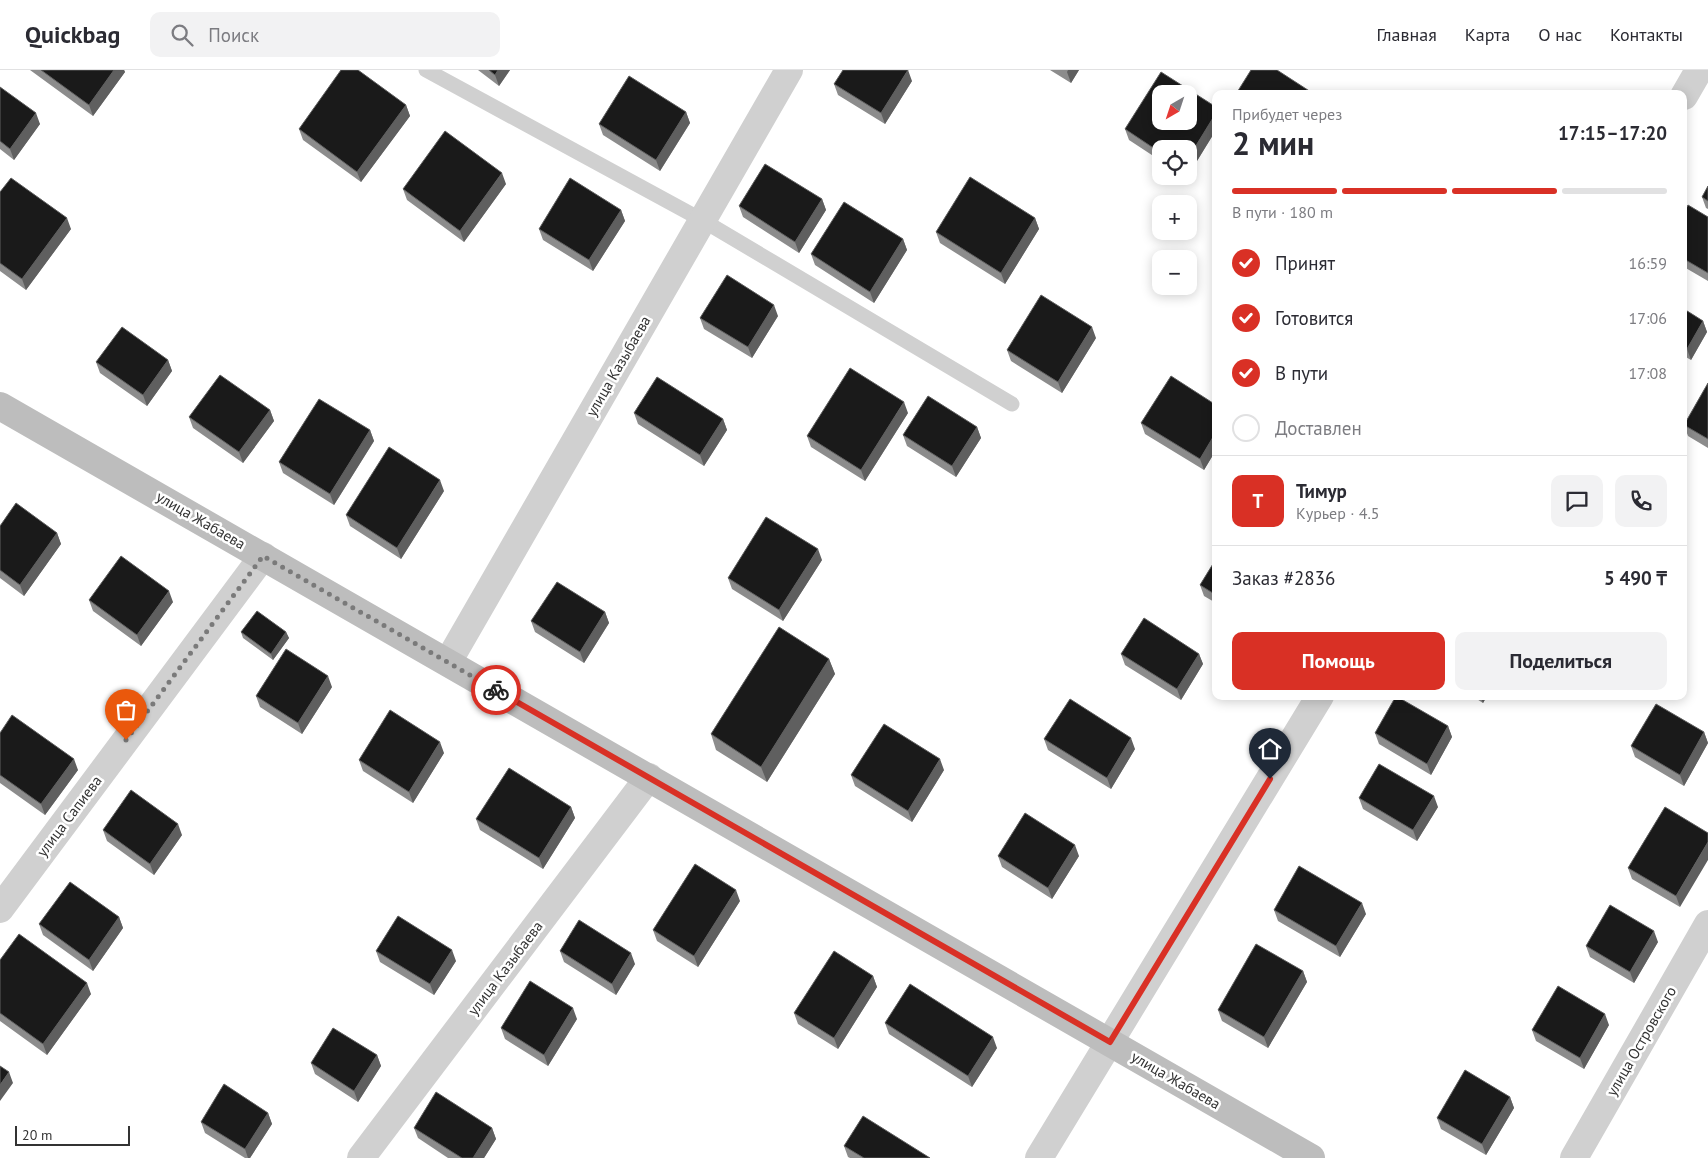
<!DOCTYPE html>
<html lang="ru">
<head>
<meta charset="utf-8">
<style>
	body { margin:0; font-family:"PT Sans",sans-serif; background:#f2f2f3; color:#2b2b33; height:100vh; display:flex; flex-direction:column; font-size:19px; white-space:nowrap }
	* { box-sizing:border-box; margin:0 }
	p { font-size:16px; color:#7c7c81 }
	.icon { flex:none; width:28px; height:28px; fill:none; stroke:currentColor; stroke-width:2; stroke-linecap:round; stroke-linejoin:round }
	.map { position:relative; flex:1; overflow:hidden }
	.side { position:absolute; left:1212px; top:20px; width:475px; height:610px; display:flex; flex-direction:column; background:#fff; border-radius:10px; box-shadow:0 2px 12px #0003 }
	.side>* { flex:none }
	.needle { width:32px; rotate:219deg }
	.buttons { position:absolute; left:1152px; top:15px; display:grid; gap:10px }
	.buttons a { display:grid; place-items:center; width:45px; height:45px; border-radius:10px; background:#fff; box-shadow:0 2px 12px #0003; font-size:25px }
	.scale { position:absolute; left:15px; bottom:12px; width:115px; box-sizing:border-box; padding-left:5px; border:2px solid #333; border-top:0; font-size:14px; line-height:18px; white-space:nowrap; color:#333; -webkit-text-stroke:4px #fff; paint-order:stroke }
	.pin { position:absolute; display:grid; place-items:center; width:42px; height:42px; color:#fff; margin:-51px -21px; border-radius:50% 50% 50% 0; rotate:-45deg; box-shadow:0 0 5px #0007 }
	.pin .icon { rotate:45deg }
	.courier { position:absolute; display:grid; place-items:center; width:50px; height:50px; margin:-25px; border:4px solid #d93025; border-radius:50%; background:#fff; color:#222; box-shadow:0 1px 6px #0007 }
	.overview em { font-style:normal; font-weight:700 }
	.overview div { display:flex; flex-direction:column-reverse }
	.overview { display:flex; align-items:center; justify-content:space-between; height:85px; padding:0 20px }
	h1 { font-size:32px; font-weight:700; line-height:38px }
	.bar { display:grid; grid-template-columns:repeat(4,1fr); gap:8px 5px; align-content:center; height:60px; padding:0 20px }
	.bar i { height:6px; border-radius:4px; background:#e1e1e2 }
	.bar .active { background:#d93025 }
	.bar p { grid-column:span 4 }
	.line { display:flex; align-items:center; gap:12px; padding:0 20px; border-top:1px solid #e1e1e2 }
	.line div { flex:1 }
	.round { display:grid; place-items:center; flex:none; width:52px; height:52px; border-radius:10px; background:#f2f2f3 }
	ol { padding:0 20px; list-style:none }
	li { display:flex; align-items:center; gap:15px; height:55px }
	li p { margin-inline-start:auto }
	li .icon { padding:5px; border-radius:50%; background:#d93025; color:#fff; stroke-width:4 }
	li:last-child { color:#7c7c81 }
	li i { width:28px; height:28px; border:2px solid #e1e1e2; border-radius:50% }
	.primary-button { display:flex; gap:10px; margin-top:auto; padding:10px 20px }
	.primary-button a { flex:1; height:58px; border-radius:10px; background:#d93025; color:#fff; font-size:20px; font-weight:700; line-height:58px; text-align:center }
	.primary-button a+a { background:#f2f2f3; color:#2b2b33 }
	header { display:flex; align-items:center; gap:30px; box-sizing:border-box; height:70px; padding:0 25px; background:#fff; border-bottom:1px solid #e1e1e2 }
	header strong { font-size:24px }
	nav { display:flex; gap:28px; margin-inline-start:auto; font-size:18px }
	.search { width:350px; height:45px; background:#f2f2f3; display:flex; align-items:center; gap:12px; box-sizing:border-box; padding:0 18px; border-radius:10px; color:#7c7c81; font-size:19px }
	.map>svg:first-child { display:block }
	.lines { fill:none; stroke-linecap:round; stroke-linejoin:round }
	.lane { stroke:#d0d0d0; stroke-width:15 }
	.street { stroke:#d0d0d0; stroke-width:28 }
	.secondary { stroke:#bdbdbd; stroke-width:28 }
	.wall { fill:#8c8c8c }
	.shaded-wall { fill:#5f5f5f }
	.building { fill:#1a1a1a; stroke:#5f5f5f; fill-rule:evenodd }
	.done { stroke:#7a7a7a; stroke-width:5; stroke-dasharray:0 9 }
	.route { stroke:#d93025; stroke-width:6 }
	.labels { text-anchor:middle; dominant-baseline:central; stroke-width:5; stroke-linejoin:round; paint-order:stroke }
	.street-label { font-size:15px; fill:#333; stroke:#fff }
</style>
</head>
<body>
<header>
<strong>Quickbag</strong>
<div class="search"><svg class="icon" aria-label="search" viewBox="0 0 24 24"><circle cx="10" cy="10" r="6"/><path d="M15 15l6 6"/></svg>Поиск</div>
<nav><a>Главная</a><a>Карта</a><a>О нас</a><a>Контакты</a></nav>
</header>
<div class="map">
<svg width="1708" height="1088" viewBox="0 0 1708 1088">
	<rect width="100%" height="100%" fill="#fff"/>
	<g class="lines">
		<path class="lane" d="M426,0L702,150L1012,334"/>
		<path class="street" d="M1684,26L1699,0
			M448,592L789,0
			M0,839L263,486
			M361,1088L649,707
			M1039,1088L1320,626
			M1574,1088L1708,854"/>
		<path class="secondary" d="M0,336L1311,1088"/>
	</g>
	<path class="wall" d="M30,0H124L125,2L93,46Z
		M478,0H510L499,16Z
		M1050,0H1079L1071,13Z
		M912,11L885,54L838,25L834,14Z
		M0,17L40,54L14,90L0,79Z
		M406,35L410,46L361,112L303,70L299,59Z
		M1216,37V60L1189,104V79H1161V91L1129,70L1125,59Z
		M686,42L690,53L660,101L603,65L599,54Z
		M506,114L464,172L407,130L403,119Z
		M1708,116V139L1706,138L1702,127Z
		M0,122L71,159L26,220L0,201Z
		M822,129L826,140L799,183L743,147L739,136Z
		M621,140L625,151L593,201L543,170L539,159Z
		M1684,142L1708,147V211L1684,197Z
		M1035,148L1039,159L1005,214L940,173L936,162Z
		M903,169L907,180L874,233L815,195L811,184Z
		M1684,239L1703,251L1707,262L1691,290L1684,286Z
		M778,246L752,288L704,259L700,248Z
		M1096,268L1062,323L1011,291L1007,280Z
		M168,290L172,301L147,336L100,303L96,292Z
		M1708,313V378L1688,366L1684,355Z
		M1216,335V380L1204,400L1145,364L1141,353Z
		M270,340L274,351L243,393L193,358L189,347Z
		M634,343L723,349L727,360L704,396L638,354Z
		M908,343L865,411L811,377L807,366Z
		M977,357L981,368L956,407L907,376L903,365Z
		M370,360L374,371L334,435L283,403L279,392Z
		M444,421L401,489L350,456L346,445Z
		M0,456L57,463L61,474L24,526L0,508Z
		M1216,489V533L1204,526L1200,515Z
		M822,490L783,551L732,519L728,508Z
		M89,530L173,532L141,576L93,541Z
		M605,542L609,553L584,593L535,562L531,551Z
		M241,562H286L289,568L273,590L243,568Z
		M1121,584H1199L1203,594L1181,630L1125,595Z
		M829,589L835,604L767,712L716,680L711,664Z
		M332,617L302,664L260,637L256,626Z
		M1472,626H1487L1483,633Z
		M1448,656L1452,667L1431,705L1379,674L1375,663Z
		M1704,662L1708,673L1684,716L1635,687L1631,676Z
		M0,663L78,700L45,745L0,713Z
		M1044,669L1135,679L1111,719L1048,680Z
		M444,683L413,733L363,701L359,690Z
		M944,700L912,752L855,716L851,705Z
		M1359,728L1438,737L1417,771L1363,739Z
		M571,737L575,748L543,799L480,760L476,749Z
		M1665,737L1680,837L1632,809L1628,798Z
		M103,760L182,765L154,805L107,771Z
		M998,786H1079L1052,829L1002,797Z
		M740,831L698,897L657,871L653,860Z
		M1274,840L1366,844L1340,887L1278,851Z
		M119,847L123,858L93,901L43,865L39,854Z
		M1658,872L1634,913L1590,887L1586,876Z
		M376,881L456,891L434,925L380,892Z
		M560,881L635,894L616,925L564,892Z
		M0,890L91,924L47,985L0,951Z
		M1303,901L1307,912L1268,978L1222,951L1218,940Z
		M873,906L877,917L838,979L798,954L794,943Z
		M577,949L548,996L505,969L501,958Z
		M885,953L997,978L972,1017L889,964Z
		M1609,955L1584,999L1536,971L1532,960Z
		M377,985L381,996L358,1032L315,1004L311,993Z
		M1510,1027L1514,1038L1486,1085L1441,1059L1437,1048Z
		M268,1043L272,1054L250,1088H245L205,1063L201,1052Z
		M414,1058H492L496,1069L484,1088H448L418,1068Z
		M844,1076L930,1088H850L848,1087Z"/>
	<path class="shaded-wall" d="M114,0H124L125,2L93,46L89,35Z
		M498,0H510L499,16L495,5Z
		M908,0L912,11L885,54L881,43Z
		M1068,0H1079L1071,13L1067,2Z
		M406,35L410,46L361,112L357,102Z
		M686,42L690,53L660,101L656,90Z
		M36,43L40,54L14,90L10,79Z
		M1216,43V60L1189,104V87Z
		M502,103L506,114L464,172L460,161Z
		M822,129L826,140L799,183L795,172Z
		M621,140L625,151L593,201L589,190Z
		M67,148L71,159L26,220L22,209Z
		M1035,148L1039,159L1005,214L1001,203Z
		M903,169L907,180L874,233L870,222Z
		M774,235L778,246L752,288L748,277Z
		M1703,251L1707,262L1691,290L1687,279Z
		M1092,257L1096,268L1062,323L1058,312Z
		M168,290L172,301L147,336L143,325Z
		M904,332L908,343L865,411L861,400Z
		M270,340L274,351L243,393L239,382Z
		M723,349L727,360L704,396L700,385Z
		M977,357L981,368L956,407L952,396Z
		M370,360L374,371L334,435L330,424Z
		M1216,362V380L1204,400L1200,389Z
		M440,410L444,421L401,489L397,478Z
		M57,463L61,474L24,526L20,515Z
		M818,479L822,490L783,551L779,540Z
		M169,521L173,532L141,576L137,565Z
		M605,542L609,553L584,593L580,582Z
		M286,562L289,568L273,590L271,584Z
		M1199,584L1203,594L1181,630L1177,619Z
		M829,589L835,604L767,712L761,697Z
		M328,606L332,617L302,664L298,653Z
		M1480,626H1487L1483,633Z
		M1448,656L1452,667L1431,705L1427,694Z
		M1704,662L1708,673L1684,716L1680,705Z
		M1131,668L1135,679L1111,719L1107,708Z
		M440,672L444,683L413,733L409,722Z
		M74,689L78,700L45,745L41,734Z
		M940,689L944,700L912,752L908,741Z
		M1434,726L1438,737L1417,771L1413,760Z
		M571,737L575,748L543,799L539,788Z
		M178,754L182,765L154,805L150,794Z
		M1708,772V790L1680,837L1676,826Z
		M1075,775L1079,786L1052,829L1048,818Z
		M736,820L740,831L698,897L694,886Z
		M1362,833L1366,844L1340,887L1336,876Z
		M119,847L123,858L93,901L89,890Z
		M1654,861L1658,872L1634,913L1630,902Z
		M452,880L456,891L434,925L430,914Z
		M631,883L635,894L616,925L612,914Z
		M1303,901L1307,912L1268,978L1264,967Z
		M873,906L877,917L838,979L834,968Z
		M87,913L91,924L47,985L43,974Z
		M573,938L577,949L548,996L544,985Z
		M1605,944L1609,955L1584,999L1580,988Z
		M993,967L997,978L972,1017L968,1006Z
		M377,985L381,996L358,1032L354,1021Z
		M9,1002L13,1013L0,1031V1015Z
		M1510,1027L1514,1038L1486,1085L1482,1074Z
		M268,1043L272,1054L250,1088H248L245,1079Z
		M492,1058L496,1069L484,1088H473Z"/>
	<path class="building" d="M41,0H114L89,35Z
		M341,0H358L406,35L357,102L299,59Z
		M489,0H498L495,5Z
		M843,0H908L881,43L834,14Z
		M1251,0H1277L1314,24H1236Z
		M1161,2L1216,37V43L1189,87V79H1161V83L1125,59ZM1161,24H1189V51H1161Z
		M629,6L686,42L656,90L599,54Z
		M0,17L36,43L10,79L0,71Z
		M445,61L502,103L460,161L403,119Z
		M765,94L822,129L795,172L739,136Z
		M970,107L1035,148L1001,203L936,162Z
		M11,108L67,148L22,209L0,193V122Z
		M570,108L621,140L589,190L539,159Z
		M1708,116V131L1702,127Z
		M844,132L903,169L870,222L811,184Z
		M1688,135L1708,147V203L1684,189V142Z
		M727,205L774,235L748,277L700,248Z
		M1041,225L1092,257L1058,312L1007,280Z
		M1684,239L1703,251L1687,279L1684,278Z
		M122,257L168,290L143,325L96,292Z
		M850,298L904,332L861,400L807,366Z
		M220,305L270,340L239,382L189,347Z
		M1171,306L1216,335V362L1200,389L1141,353Z
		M657,307L723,349L700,385L634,343Z
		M1708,313V369L1684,355Z
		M928,326L977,357L952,396L903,365Z
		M319,329L370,360L330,424L279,392Z
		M389,377L440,410L397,478L346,445Z
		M16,433L57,463L20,515L0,500V456Z
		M766,447L818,479L779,540L728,508Z
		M121,486L169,521L137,565L89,530Z
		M1216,489V525L1200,515Z
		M557,512L605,542L580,582L531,551Z
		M257,541L286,562L271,584L241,562Z
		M1144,548L1199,584L1177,619L1121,584Z
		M779,557L829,589L761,697L711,664Z
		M286,579L328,606L298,653L256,626Z
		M1396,626L1448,656L1427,694L1375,663Z
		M1070,629L1131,668L1107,708L1044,669Z
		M1656,634L1704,662L1680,705L1631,676Z
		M390,640L440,672L409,722L359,690Z
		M12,645L74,689L41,734L0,705V663Z
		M884,654L940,689L908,741L851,705Z
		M1379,694L1434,726L1413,760L1359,728Z
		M509,698L571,737L539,788L476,749Z
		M131,720L178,754L150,794L103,760Z
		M1665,737L1708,763V772L1676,826L1628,798Z
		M1025,743L1075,775L1048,818L998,786Z
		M695,794L736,820L694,886L653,860Z
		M1299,796L1362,833L1336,876L1274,840Z
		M70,812L119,847L89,890L39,854Z
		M1610,835L1654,861L1630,902L1586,876Z
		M398,846L452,880L430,914L376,881Z
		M579,850L631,883L612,914L560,881Z
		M19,864L87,913L43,974L0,943V890Z
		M1256,874L1303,901L1264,967L1218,940Z
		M834,881L873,906L834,968L794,943Z
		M530,911L573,938L544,985L501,958Z
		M910,914L993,967L968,1006L885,953Z
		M1558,916L1605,944L1580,988L1532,960Z
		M333,958L377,985L354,1021L311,993Z
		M0,996L9,1002L0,1015Z
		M1465,1000L1510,1027L1482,1074L1437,1048Z
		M224,1014L268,1043L245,1079L201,1052Z
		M436,1022L492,1058L473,1088H462L414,1058Z
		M863,1046L930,1088H864L844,1076Z"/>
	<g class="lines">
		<path class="done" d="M126,670L263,486L496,620"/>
		<path class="route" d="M496,620L1110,972L1270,709"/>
	</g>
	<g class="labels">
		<g class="street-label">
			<text transform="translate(618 296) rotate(-60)">улица Казыбаева</text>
			<text transform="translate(201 450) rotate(30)">улица Жабаева</text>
			<text transform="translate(69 746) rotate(-53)">улица Сапиева</text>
			<text transform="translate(505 898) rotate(-53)">улица Казыбаева</text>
			<text transform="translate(1641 971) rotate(-60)">улица Островского</text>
			<text transform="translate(1176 1010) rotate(30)">улица Жабаева</text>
		</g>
	</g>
</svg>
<div class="buttons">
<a><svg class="needle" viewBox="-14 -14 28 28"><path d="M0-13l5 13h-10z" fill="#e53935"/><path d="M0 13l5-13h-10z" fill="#7c7c81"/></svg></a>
<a><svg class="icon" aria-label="locate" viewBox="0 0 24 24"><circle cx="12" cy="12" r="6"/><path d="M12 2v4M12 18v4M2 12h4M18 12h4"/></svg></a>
<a>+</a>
<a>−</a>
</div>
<div class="scale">20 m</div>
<div class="pin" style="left:126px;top:670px;background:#ea580c"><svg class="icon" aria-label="bag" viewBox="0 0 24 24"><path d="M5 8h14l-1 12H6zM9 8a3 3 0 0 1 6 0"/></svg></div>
<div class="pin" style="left:1270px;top:709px;background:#1f2937"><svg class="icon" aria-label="home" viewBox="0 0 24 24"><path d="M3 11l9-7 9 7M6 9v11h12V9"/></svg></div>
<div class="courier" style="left:496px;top:620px"><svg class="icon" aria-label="bike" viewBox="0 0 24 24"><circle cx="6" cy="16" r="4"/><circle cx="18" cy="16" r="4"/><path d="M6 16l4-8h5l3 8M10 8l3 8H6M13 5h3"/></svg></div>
<section class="side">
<div class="overview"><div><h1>2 мин</h1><p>Прибудет через</p></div><em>17:15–17:20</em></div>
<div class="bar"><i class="active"></i><i class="active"></i><i class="active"></i><i></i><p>В пути · 180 m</p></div>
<ol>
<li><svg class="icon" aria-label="check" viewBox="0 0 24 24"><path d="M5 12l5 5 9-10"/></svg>Принят<p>16:59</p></li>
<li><svg class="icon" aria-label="check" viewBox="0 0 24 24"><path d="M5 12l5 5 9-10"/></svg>Готовится<p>17:06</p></li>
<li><svg class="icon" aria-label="check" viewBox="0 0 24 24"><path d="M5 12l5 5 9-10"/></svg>В пути<p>17:08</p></li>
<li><i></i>Доставлен</li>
</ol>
<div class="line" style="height:90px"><b class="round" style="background:#d93025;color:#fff">Т</b><div><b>Тимур</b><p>Курьер · 4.5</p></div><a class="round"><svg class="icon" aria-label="chat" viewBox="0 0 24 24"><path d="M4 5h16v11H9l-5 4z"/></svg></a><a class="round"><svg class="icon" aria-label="phone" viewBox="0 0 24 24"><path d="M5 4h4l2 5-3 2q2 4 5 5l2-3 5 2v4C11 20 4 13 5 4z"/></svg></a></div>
<div class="line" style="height:65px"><div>Заказ #2836</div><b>5 490 ₸</b></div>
<div class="primary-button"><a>Помощь</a><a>Поделиться</a></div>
</section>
</div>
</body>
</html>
